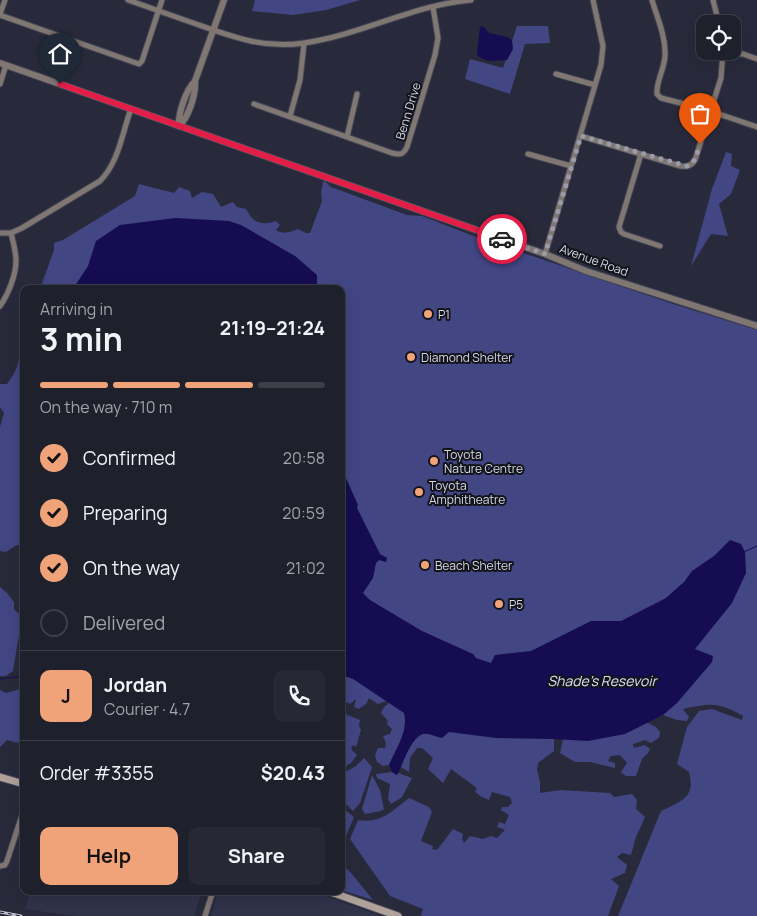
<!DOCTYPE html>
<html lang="en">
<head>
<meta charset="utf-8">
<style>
	body { margin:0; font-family:Manrope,sans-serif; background:#262834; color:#f1f3f6; height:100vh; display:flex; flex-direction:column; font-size:19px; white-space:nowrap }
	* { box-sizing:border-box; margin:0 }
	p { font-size:16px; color:#a1a3a9 }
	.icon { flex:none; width:28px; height:28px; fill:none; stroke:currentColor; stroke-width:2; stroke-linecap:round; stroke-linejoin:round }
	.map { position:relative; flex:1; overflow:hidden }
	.details { position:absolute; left:20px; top:285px; width:325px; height:610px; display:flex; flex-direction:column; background:#1e202c; border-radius:10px; box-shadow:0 5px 20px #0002,0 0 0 1px #3c3e48 }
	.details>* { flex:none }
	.tools { position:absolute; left:696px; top:15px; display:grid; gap:10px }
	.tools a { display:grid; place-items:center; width:45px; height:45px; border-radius:10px; background:#1e202c; box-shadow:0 5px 20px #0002,0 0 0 1px #3c3e48; font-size:25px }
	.pin { position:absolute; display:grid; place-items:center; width:42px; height:42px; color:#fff; margin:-51px -21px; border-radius:50% 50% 50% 0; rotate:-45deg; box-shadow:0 0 5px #0007 }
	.pin .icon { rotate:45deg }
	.courier { position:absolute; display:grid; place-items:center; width:50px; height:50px; margin:-25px; border:4px solid #e11d48; border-radius:50%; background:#fff; color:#222; box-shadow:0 1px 6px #0007 }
	.headline em { font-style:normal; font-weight:700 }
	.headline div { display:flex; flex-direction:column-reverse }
	.headline { display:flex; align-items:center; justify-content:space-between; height:85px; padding:0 20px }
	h1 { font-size:32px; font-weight:700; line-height:38px }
	.bar { display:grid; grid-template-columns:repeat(4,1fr); gap:8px 5px; align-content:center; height:60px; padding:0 20px }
	.bar i { height:6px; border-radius:4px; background:#3c3e48 }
	.bar .current { background:#f0a378 }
	.bar p { grid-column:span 4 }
	.line { display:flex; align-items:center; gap:12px; padding:0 20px; border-top:1px solid #3c3e48 }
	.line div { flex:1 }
	.round { display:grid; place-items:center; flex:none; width:52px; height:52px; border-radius:10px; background:#262834 }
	ol { padding:0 20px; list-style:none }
	li { display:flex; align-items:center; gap:15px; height:55px }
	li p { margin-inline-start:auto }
	li .icon { padding:5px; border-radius:50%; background:#f0a378; color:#111; stroke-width:4 }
	li:last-child { color:#a1a3a9 }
	li i { width:28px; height:28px; border:2px solid #3c3e48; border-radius:50% }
	.cta { display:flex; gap:10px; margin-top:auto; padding:10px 20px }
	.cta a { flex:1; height:58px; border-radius:10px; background:#f0a378; color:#111; font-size:20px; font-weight:700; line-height:58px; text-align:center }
	.cta a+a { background:#262834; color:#f1f3f6 }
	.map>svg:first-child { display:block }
	.built { fill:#30334a }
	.green { fill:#424683 }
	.water { fill:#160c51 }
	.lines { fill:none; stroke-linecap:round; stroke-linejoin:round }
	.stream { stroke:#160c51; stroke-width:1 }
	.minor-casing { stroke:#444656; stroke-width:7 }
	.tertiary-casing { stroke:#444656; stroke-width:8 }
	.secondary-casing { stroke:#444656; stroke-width:9 }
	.minor { stroke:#807772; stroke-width:5 }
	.tertiary { stroke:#807772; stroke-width:6 }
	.secondary { stroke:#b0a199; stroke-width:7 }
	.rail-casing { stroke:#bdbfcb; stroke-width:3 }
	.rail { stroke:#12131b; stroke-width:1; stroke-dasharray:4; stroke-linecap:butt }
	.done { stroke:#9a9ca9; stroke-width:5; stroke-dasharray:0 9 }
	.route { stroke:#e11d48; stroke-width:6 }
	.poi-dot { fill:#f0a378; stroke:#12131b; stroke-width:2 }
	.labels { text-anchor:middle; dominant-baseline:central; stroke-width:4; stroke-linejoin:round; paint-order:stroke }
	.street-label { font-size:12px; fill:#d7d9e4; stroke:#12131b }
	.poi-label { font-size:12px; fill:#d7d9e4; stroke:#12131b; text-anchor:start }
	.water-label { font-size:14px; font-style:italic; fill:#dce0f5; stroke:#12131b }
</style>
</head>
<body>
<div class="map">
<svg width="757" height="916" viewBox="0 0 757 916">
	<rect width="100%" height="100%" fill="#282a3b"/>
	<path class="built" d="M31,891H202L194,916H74L25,909Z
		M218,891H311L380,916H211Z"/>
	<path class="green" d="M255,0H360L326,10L293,15L252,11Z
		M517,26H548L550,43L525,44L510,94L465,79L470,59L503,68Z
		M726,152L732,154L731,166L740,170L731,194L719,204L728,236L711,234L691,266L712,189Z
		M325,181L331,187L407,215L422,216L471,235L673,304L757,330V916H618L661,811C681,801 696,798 689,772L677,764L687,727L699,711L712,709L742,720L743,716C718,702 711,703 683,709L689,717L687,721L677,720L663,715L646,722L656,727L660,732L659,738L651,743L645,740L633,744L634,748L645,745L650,749L648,753L642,759L636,776H626L621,772L627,763L620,755L611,756L608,761L615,763V768L590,762H575L560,753L563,739H554V751L538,763L537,770L540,781V793L561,790L610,793L614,797L632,794L637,800L636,809L645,817L636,837L631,855L622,853L617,857L627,865L625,873L611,879L619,886L608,916H421L423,909L390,896L350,839L358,820C381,824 392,811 409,798L429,807L432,812L421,841L433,846L432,849L437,850L453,829L463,834L462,839L464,843L470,836L483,839L491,836L497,838L505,830L497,827L499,822L505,824L509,815L501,810L502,807H508L512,803L510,797L492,792L489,800L482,797L475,792L477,788L451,769L443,783L428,769L433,758L422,748H417L410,758L409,772L401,767C405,758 412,737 423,734C428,733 437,737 442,738L404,713C409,731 396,749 389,765L383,766L377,762L375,755L378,748H385L386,743L383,736L390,734L392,729L387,724L388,721L381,713L384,707L389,703L386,701L378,704L369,698L366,704L359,709L354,707L356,699L350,704L344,701L341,702V289H40L54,250V243L63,240L135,196L139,184L174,193L179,187L190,191L192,198L202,192L213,194L221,207L233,202L237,207L246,209C253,223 261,226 276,221L280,225L276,230C284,235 290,232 298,229L306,233H310L322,201L321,193L323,182Z
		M24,345V547L17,545L6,552L0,551V427L4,413L0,407V384H7C16,372 20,363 20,347Z
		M0,587L7,593L14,602V609L22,617L13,671L6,676H0Z
		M24,688V738L18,743L7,740L0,747V690L6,693Z
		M341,707L344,708L347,715L360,720L359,726L361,730L356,747L353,745L351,749L357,755L351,763L341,769Z
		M364,758L372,767L360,803L353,811C345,804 340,798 343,788L341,787V774L356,766Z
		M392,772L397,775L398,773L412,778L402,797L391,804L388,799L390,784L377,778L376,774Z
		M372,775L380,790L384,809L381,811L365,814L362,809Z
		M341,807L354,817L346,836L341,830Z
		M341,863L352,874L373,900L341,890Z"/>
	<path class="water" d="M481,26L484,27L489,33L507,37L512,40L513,49L507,60L488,61L479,57L477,54L480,27Z
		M175,218L229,221L241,225L295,256L317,275V289H73L88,266L96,241L120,225Z
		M341,467L358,505L357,508L380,554L387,558L386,562L379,560L376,563L373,578L363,593L370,600L422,631L473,654L476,658L491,663L495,655L531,651L591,621H621L666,598L684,582L692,571L714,556L730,540L741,544L745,552L746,573L732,603L695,649L713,656L712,662L677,703L663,715L625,734L588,741L554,739L496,738L449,732L442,738C437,737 427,732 422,734C411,738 402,765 397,775L392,772L389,765C396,749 409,730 404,713L353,679L341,675Z"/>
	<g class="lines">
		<path class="stream" d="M744,552L757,546
			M0,679L24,676"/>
		<g class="minor-casing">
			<path id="minor" d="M128,0C151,8 173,16 196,24C233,37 264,49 304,43C361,35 413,5 471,0
				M652,0C657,17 666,37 665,55C665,68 656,81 657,94L661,98L704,109L757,127
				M713,0L719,24
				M0,14L5,0
				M0,15L139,64L142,61L162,0
				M723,53L743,54L757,59
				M556,74L595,85
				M0,84L6,65
				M254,104L392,153C400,155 403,155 407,147L435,55L438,38L433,7
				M290,116L300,80L304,44
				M581,136L680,166C687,167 691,166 695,160L721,78L723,51
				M347,137L357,94
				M528,154L571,166
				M641,154L619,227L621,232L624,234L660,246
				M0,233H11L22,228L100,181C119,162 122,133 131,109
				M545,254L601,65L603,46L593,0
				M0,306C8,295 16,275 16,261C16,251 13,242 11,233
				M0,866L5,865L7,861L24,809
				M205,916L213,891"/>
		</g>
		<g class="tertiary-casing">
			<path id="tertiary" d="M0,63L545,254L586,271L757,326
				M179,126C189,117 196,94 195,81L224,0
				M179,126C178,113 186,90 195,81"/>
		</g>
		<g class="secondary-casing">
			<path id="secondary" d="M0,777L24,784
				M328,891L398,916"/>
		</g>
		<use href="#minor" class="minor"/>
		<use href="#tertiary" class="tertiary"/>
		<use href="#secondary" class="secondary"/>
		<g class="rail-casing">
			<path id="rail" d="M0,912L21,916"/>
		</g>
		<use href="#rail" class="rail"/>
	</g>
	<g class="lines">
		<path class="done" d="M502,239L545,254L581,136L687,166C696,163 697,152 700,144"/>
		<path class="route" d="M60,84L502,239"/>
	</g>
	<g class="poi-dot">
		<circle cx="428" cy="314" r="5"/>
		<circle cx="411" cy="357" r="5"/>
		<circle cx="434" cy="461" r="5"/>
		<circle cx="419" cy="492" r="5"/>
		<circle cx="425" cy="565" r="5"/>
		<circle cx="499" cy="604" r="5"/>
	</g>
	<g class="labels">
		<g class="street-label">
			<text transform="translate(408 111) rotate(-73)">Benn Drive</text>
			<text transform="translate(594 260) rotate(20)">Avenue Road</text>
		</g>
		<g class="poi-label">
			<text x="438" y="314">P1</text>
			<text x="421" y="357">Diamond Shelter</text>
			<text x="444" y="454">Toyota<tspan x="444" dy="14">Nature Centre</tspan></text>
			<text x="429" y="485">Toyota<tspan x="429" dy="14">Amphitheatre</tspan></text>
			<text x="435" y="565">Beach Shelter</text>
			<text x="509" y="604">P5</text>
		</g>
		<g class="water-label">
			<text x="602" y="680">Shade’s Resevoir</text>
		</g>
	</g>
</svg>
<div class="tools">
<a><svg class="icon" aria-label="locate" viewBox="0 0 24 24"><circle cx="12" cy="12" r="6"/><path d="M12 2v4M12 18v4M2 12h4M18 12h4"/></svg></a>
</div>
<div class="pin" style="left:700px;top:144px;background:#ea580c"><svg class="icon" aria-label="bag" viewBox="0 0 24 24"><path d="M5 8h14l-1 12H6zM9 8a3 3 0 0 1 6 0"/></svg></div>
<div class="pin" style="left:60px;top:84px;background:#1f2937"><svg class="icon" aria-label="home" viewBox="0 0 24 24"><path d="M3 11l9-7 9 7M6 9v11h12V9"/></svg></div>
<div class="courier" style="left:502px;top:239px"><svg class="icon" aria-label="car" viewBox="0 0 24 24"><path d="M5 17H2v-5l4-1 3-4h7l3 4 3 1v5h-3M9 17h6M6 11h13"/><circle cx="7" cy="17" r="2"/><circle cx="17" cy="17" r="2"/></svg></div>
<section class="details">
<div class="headline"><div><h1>3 min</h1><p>Arriving in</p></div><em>21:19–21:24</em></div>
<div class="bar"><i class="current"></i><i class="current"></i><i class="current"></i><i></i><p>On the way · 710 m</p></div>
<ol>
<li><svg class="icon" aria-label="check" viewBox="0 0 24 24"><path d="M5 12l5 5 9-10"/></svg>Confirmed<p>20:58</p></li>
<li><svg class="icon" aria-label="check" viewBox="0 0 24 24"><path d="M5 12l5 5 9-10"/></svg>Preparing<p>20:59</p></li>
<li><svg class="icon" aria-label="check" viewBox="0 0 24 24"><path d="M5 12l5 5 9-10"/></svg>On the way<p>21:02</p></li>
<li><i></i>Delivered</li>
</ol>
<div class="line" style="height:90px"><b class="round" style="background:#f0a378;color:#111">J</b><div><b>Jordan</b><p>Courier · 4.7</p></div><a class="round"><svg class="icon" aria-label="phone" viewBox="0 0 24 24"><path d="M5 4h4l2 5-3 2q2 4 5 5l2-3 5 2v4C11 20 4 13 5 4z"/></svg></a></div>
<div class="line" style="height:65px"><div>Order #3355</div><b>$20.43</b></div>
<div class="cta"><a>Help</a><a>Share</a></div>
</section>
</div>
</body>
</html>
